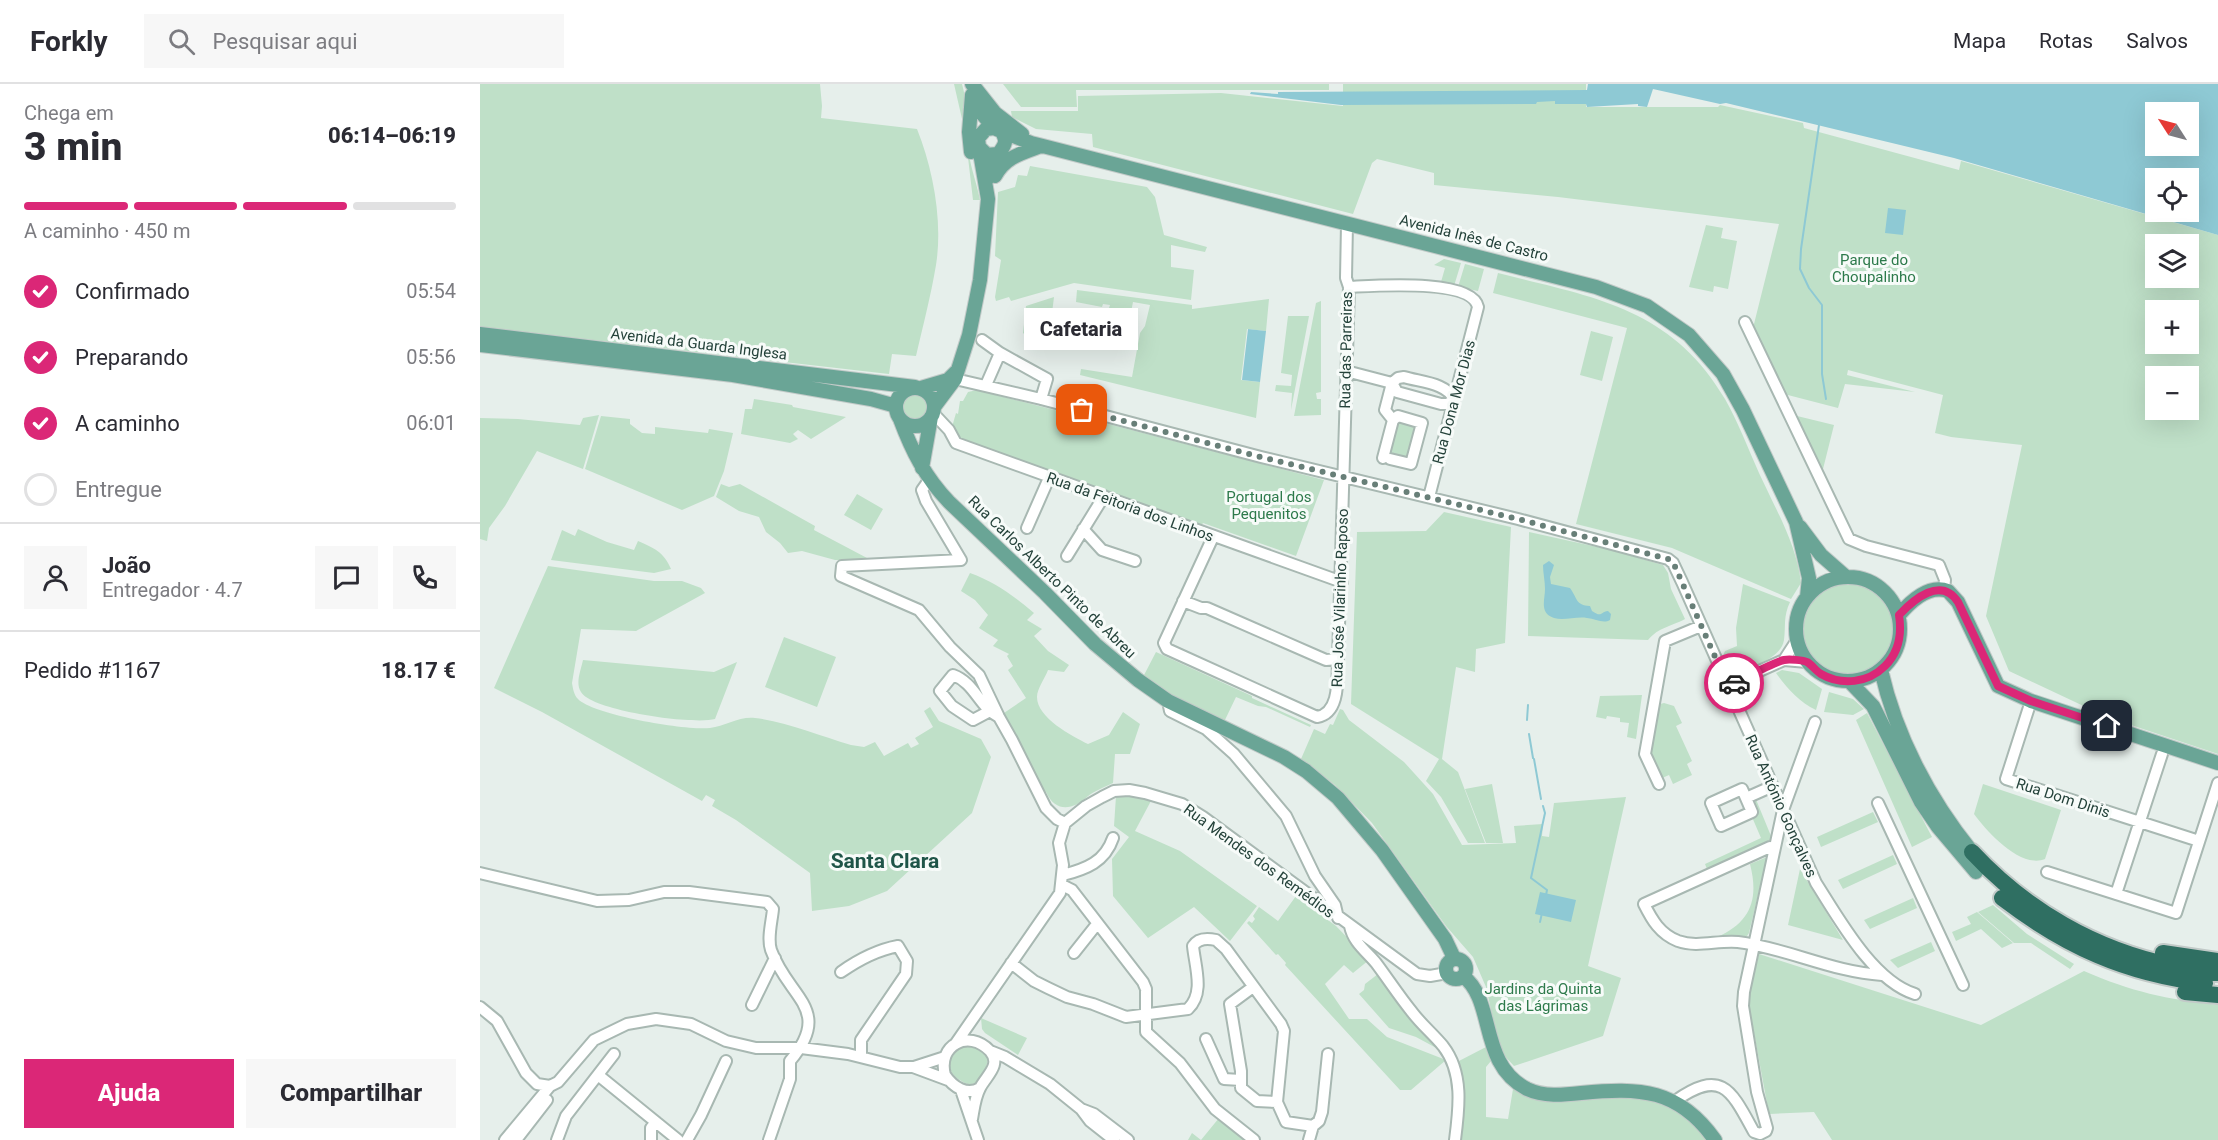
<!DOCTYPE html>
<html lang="pt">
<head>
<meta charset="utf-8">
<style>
	body { margin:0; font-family:Roboto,sans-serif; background:#f7f7f7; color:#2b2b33; height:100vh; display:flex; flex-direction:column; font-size:22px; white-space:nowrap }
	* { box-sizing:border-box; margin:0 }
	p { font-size:20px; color:#7c7c81 }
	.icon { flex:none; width:33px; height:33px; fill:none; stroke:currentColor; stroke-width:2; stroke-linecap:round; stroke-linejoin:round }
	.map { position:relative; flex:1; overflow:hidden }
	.drawer { display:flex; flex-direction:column; background:#fff; width:480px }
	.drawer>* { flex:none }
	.needle { width:39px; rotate:306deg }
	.buttons { position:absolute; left:1665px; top:18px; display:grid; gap:12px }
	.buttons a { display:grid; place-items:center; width:54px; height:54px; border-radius:0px; background:#fff; box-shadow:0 6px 24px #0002; font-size:30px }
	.pin { position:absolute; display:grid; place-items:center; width:51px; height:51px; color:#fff; margin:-26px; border-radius:12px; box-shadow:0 3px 9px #0006 }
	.courier { position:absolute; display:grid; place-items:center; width:60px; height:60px; margin:-30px; border:4px solid #db2777; border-radius:50%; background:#fff; color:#222; box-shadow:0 2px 8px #0007 }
	.bubble { position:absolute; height:42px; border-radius:0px; background:#fff; box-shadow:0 6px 24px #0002; font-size:20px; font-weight:800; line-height:42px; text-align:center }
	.summary em { font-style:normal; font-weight:800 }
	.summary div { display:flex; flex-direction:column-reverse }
	.summary { display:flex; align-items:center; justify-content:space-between; height:102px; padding:0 24px }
	h1 { font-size:39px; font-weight:800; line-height:45px }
	.bar { display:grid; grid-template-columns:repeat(4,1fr); gap:9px 6px; align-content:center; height:72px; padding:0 24px }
	.bar i { height:8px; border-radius:4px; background:#e1e1e2 }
	.bar .active { background:#db2777 }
	.bar p { grid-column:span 4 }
	.line { display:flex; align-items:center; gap:15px; padding:0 24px; border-top:2px solid #e1e1e2 }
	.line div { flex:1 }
	.round { display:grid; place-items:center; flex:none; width:63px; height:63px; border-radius:0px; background:#f7f7f7 }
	ol { padding:0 24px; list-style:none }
	li { display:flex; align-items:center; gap:18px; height:66px }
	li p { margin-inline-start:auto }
	li .icon { padding:6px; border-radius:50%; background:#db2777; color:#fff; stroke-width:4 }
	li:last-child { color:#7c7c81 }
	li i { width:33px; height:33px; border:3px solid #e1e1e2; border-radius:50% }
	.action { display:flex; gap:12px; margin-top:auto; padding:12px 24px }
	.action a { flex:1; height:69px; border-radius:0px; background:#db2777; color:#fff; font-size:24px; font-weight:800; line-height:69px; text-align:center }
	.action a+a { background:#f7f7f7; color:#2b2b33 }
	header { display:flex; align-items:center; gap:36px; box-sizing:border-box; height:84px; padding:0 30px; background:#fff; border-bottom:2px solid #e1e1e2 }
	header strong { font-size:28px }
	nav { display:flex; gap:33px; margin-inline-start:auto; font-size:21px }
	.search { width:420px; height:54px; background:#f7f7f7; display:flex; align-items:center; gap:15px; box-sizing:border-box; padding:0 21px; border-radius:0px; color:#7c7c81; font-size:22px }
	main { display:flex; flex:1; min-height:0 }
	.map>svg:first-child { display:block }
	.green { fill:#bfe0c8; fill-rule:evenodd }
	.water { fill:#8ec9d4; fill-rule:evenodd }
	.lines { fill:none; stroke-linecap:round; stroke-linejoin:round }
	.stream { stroke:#8ec9d4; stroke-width:2 }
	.minor-casing { stroke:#a8b8b2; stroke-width:14 }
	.major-casing { stroke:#c2cac8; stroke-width:16 }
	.highway-casing { stroke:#c2cac8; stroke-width:20 }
	.minor { stroke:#fff; stroke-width:10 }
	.major { stroke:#6aa596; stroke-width:14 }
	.highway { stroke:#2f6f62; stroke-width:16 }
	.done { stroke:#687f78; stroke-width:6; stroke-dasharray:0 10.8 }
	.route { stroke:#db2777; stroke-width:8 }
	.labels { text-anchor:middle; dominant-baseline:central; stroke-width:6; stroke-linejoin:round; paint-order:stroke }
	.street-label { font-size:15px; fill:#24423a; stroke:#f7fbf9 }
	.park-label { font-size:15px; fill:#2d7a4b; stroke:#f7fbf9 }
	.district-label { font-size:21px; font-weight:bold; fill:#1f5548; stroke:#f7fbf9 }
</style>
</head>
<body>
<header>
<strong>Forkly</strong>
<div class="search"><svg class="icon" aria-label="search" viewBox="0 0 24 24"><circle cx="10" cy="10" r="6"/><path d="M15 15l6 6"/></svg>Pesquisar aqui</div>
<nav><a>Mapa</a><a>Rotas</a><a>Salvos</a></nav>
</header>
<main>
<section class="drawer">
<div class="summary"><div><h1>3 min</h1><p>Chega em</p></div><em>06:14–06:19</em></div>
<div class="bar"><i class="active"></i><i class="active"></i><i class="active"></i><i></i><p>A caminho · 450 m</p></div>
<ol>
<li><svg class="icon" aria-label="check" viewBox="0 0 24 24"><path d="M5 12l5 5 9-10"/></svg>Confirmado<p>05:54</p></li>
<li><svg class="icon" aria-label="check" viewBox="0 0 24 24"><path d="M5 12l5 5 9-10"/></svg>Preparando<p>05:56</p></li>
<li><svg class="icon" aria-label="check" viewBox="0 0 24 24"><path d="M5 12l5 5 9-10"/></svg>A caminho<p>06:01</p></li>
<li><i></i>Entregue</li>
</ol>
<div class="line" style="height:108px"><a class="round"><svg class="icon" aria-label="person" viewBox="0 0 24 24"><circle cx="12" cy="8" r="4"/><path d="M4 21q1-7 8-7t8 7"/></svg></a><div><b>João</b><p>Entregador · 4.7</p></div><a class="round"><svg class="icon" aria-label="chat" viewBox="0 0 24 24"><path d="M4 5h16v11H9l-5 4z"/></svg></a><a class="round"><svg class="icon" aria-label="phone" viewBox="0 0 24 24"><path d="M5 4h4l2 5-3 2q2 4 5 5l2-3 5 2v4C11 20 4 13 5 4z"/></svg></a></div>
<div class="line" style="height:78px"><div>Pedido #1167</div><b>18.17 €</b></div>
<div class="action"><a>Ajuda</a><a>Compartilhar</a></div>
</section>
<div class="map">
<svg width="1738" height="1056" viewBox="0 0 1738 1056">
	<rect width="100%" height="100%" fill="#e6efeb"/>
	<path class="green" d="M0,0H340L342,22L341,34L437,45C453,85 463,137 456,181C451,211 443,242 436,272L412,270L409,290L0,243Z
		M474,0H482C489,23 485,47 489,70C491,85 497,100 500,116H493L485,48Z
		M523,0H849V6H596L597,23H541Z
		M863,0H1106V23H1238L1240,21L1323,39L1324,44L1479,86L1481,77L1738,151V670L1627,633L1529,587L1506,532L1542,361L1471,353L1455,349L1463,311L1368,286L1367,291L1435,308L1365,300L1358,324L1304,310L1273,244L1299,140L1078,113L954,101V89L897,75L892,79L873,130L613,63L612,50L556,45L532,33L531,27H598V12L741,9L863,22ZM1676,160H1708V194H1676ZM1676,226H1708V260H1676ZM1676,292H1708V326H1676Z
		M550,82L667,103L675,113L684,151L727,163L725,168L691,161V183L714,186L711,216L594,199L531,217L529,213L516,217L515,213L521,176L515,172L518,108L535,103L538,91L547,92Z
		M1226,141L1243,144L1241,154L1257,157L1248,205L1234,202L1233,208L1209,203Z
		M964,175L981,179L974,202L961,198L965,184L954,181Z
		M985,180L1004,185L998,207L978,203Z
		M1018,189C1112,213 1191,223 1245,315C1258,338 1268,364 1279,389C1295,424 1317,461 1321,499L1311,515L1192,464L1096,440L1147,244L1013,209Z
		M597,206L712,221V225L789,215L786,247L767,245L761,296L780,298L776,334L600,291L601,285L652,293L660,249L665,242L670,221L653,218L651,228L629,224L630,221L623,220L622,223L596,218Z
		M574,213L572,229L563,228L560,263L543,249L546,222Z
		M841,217V308L836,309L837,315H841V331L814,332L836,219Z
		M808,232H829L811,326L812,309L795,307L796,301L811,302L812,291L801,289Z
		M1111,247L1133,253L1122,297L1100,291Z
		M497,306L844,396L816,472L723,439L721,442L479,354L475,344L472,343L476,329L478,330L480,317H483L488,308Z
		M422 323a13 13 0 1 1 26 0a13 13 0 1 1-26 0Z
		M274,315L312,321L313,323L366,333L331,355L318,346L313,350L318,355L310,359L261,350L265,325H272Z
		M119,331L103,385L57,367L25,422L9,444L7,457L0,455V334L38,335L100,341L103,334Z
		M1313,331L1354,341L1342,389Z
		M121,332L150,335V340L162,349L175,350V343L228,349L229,345L253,349L244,387L234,412L202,426L105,385Z
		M918,336L936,340L927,375L909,371Z
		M241,400L249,403L260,400L335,442L334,446L387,474L385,476H355L322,467L308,469L300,459L286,448L279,433L259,427L236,413Z
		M377,410L403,425L391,446L364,431Z
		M964,428L1031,443L1025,559L996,565L995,588L976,583L962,675L978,688L1005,759H988L961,713L946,697L959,675L871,620L877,448L946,447Z
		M98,445L127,458L154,466L158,457C174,464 184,468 191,485L174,489L71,476L82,446L95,452Z
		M1049,448L1131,466L1183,481L1188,489L1191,505L1205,535C1190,543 1179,543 1168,556L1048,552Z
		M68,482L174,497H202L221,504L225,509L156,547L101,545L92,599C93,605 94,611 98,615C113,631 208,647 230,644C245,642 260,632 275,634C307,638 340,652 371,661L384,663L395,658L404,672L428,659L431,664L439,660L435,654L453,643L444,627L450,623L459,637L501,655L511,673L492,729L407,807L369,822L332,827L330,789L256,736L232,722L235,716L226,711L222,717L62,628L14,604Z
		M490,489C515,498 534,512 554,529L547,536L562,545L554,552L568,567L589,581L584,588L568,586C565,594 557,605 557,613C557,634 592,652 608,660L629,651L643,628L660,640L650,670H635L633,699C625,703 614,707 607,713C594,725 576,730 566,708L562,707L524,629L546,614L528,586L533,582L527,572L529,570L513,562L518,556L499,544L508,531L495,516L481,507Z
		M1323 545a45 45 0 1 1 90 0a45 45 0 1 1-90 0Z
		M1263,500L1310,518C1303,533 1306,541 1304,556C1301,575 1270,583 1254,590L1250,588L1247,581L1250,579L1248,574L1243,576L1242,574L1245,567L1257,562L1256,544Z
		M304,553L356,573L337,623L285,603Z
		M676,568L772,612V614L831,641L830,643L786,623L778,622L756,613L744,638L691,612L663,593Z
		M103,576L234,588L257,578L235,635C214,641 112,627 101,608C95,599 101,586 103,576Z
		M1302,586L1319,589L1342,605L1336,626C1319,618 1307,604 1296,589Z
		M1349,608L1373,615L1384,625L1373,631L1344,628Z
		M1162,611L1156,655L1147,653L1149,639L1140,638V634L1127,632L1126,635L1116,633L1120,612Z
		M1184,619L1194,622L1202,639L1196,642L1212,677L1207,680L1212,691L1193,700L1189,691L1180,695L1170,669L1177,624L1180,620Z
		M860,625L863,626L869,636L924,678L953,710L982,761L1036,759L1034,742L1063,740L1062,752L1069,753L1074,719L1146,713L1108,882L1141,894L1123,952L1034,982L1020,967L1006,903L993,873L966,842L892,739L855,701L821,675L834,645L845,650L850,640L853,641Z
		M1387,629L1452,753L1432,763L1376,636Z
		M1012,700L1023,759H1006L985,705Z
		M1503,700L1581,726L1565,775C1541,785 1507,748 1494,730Z
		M650,711L672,715L655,747L700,767L777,822L750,857L714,823L668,854L633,812L632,775L649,753L634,742L636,712Z
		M1275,713L1291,752L1290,756L1227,785L1225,780L1281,754L1272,733L1278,731L1271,715Z
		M1393,728L1398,738L1341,763L1337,753Z
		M1413,771L1417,780L1363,805L1358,796Z
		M1287,773L1269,849L1267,852L1237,853C1271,838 1279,815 1270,780Z
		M1320,785L1363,856L1308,841Z
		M816,812L856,842L889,876L873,889L864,881L845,900L869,935H887L907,953L966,976L931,1006H920L805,881L806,879L798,870L796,871L767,839L769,837L772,839L775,835L773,832L779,823L798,837Z
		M1433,814L1437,824L1390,845L1384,836Z
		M1513,821L1547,850L1594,880L1590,885L1551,859H1534L1498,828Z
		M1497,828L1533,859L1522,864L1501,845L1476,857L1472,848L1491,840L1487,833Z
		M1451,858L1455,867L1418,884L1410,876Z
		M1279,870L1501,941L1604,887C1652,908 1686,915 1738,921V1056H1352L1334,1028L1289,1030L1269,922L1270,909Z
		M898,890L960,966L936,953L909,944L879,910L884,906L885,900Z
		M501,934L547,954L538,971L505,949L502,945Z
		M484,961C504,963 515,973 501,991C498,995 497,1000 491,1000C486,1001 482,997 478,995C463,984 471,970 484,961Z
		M1006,963L1011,977L1006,983V1033L1028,1035L1033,1005C1088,1044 1178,973 1226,1056H979L977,978Z
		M739,1034L766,1056H708L712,1049L721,1056Z"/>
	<path class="water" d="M1108,0H1738V151L1474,74L1246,19L1240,20L1173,5L1167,23L1158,22V20L1107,23L1106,20H1075V17L1057,18L1056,20L861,21L770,10L771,8L798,10V8L1107,6ZM1708,28V62H1676V28ZM1708,94V128H1676V94Z
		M1408,124L1426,126L1423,151L1405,149Z
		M768,245L786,247L780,298L762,296Z
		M1069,477L1074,481L1070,493L1071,500L1090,504C1098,515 1095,521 1110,522L1112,527C1122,534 1120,528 1128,527L1131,530L1130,536C1123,540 1116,535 1107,534C1097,532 1084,537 1074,534C1059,529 1065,516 1065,505C1065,497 1063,489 1063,481Z
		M1060,808L1096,816L1091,838L1055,830Z"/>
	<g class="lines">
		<path class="stream" d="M1339,41L1321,165L1320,185L1329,204L1342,221V290L1346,315
			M1047,636L1048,621
			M1049,650L1053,674
			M1054,675L1061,715
			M1063,722L1065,729L1051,794L1067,806L1066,811
			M1060,838L1062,829"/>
		<g class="minor-casing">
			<path id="minor" d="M869,203C893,202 992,194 998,223L949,413
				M1265,238L1369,455L1386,462L1459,481L1465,496L1464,506
				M502,256L520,269L567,295L561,315
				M866,287L912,299L918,294L924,293C940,298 968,299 974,316L967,320H961L917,308L912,299
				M475,295L561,315L781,373L1038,435L1188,475L1193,479L1202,498L1336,799C1359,835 1393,897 1435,910
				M506,301L520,269
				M453,329L469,346L476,359L862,498
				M903,374L913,336L905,326L912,299
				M910,375L931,380L942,339L918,332L913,336
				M449,396L442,406L446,417L481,476L362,482L361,492L439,526L470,563L499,591L519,633L532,656L566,724L577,735L585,739
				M547,444L569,394
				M603,445L622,466L655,477
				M733,453L684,559L687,565L837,633C861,629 857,593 858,575L869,203L866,194L867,140
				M587,472L624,412
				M703,517L721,524H727L839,573L846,576L858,575
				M1304,576L1317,556
				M1248,601L1304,576L1327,578
				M688,617L690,627L726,645L754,670L806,732L835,792L855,821L858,834
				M1551,617L1526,695L1719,757
				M508,628L493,636L472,622L460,607L473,591C495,599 499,623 519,633
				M1179,700L1165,670L1185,557L1221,542
				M1262,705L1272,728L1241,742L1231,719Z
				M1266,714L1293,702
				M1398,719L1483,901
				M1290,763L1164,820C1172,836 1180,850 1198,857C1218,864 1237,856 1258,858C1307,864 1352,888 1402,891
				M1567,788L1696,829L1738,699
				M0,789L117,817L149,816L184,808H209L287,818L293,825C292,837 287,854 291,866C308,914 354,925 310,977V995L289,1056
				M583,791C606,785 625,778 633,754
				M582,801L592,806L663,898L666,905V948L700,979L735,1025L774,1056
				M1636,810L1682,670
				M870,842C873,858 886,867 896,879C908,895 919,912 932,928C941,940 953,950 963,962C984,989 979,1025 975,1056
				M594,869L617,840
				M531,879L554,897L568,904L587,913L613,920L646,933L708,925C725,909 715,883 713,862C718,854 727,854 736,856L746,865L801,940L804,947L797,1018L806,1038L833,1042
				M361,888C378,876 397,866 418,862L427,877L426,890L381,956V973
				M773,903L750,920L761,987V1004L777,1017L797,1018
				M272,921L295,874
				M0,923L17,937L46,989L57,1000L70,1002
				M726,955L744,995L761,996
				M476,959L580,809L583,781L579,759L585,739L606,722L622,713L634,707L649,706L665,709L702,720L723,733L937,890L950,892L967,889
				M510,967L525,973L570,1000L601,1025L610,1037L634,1056
				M434,983L465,973
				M118,991L198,1056
				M481,1006L498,1056
				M1195,1017C1242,984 1251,1006 1274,1048L1280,1050L1286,1047L1287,1044L1277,1008L1263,922L1264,908L1303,726L1335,638
				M601,1025L614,1030L648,1056
				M492,1035C494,1024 495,1013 500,1004C506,992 522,981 510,967C488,944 457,962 465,991C473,1003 487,1012 500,1004
				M25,1056L70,1002L78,998L114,956L147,940L176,935L211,940L246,957L276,964H321L368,970L420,983H433L468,996
				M36,1056L67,1016
				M77,1056L86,1032L134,970
				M171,1056V1044L176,1038
				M207,1056L221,1031L246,977
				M829,1056L833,1042L839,1037L842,1028L848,970"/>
		</g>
		<g class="major-casing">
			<path id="major" d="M492,0L515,29L542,50
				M492,11L499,26L514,44
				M521,47L551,59L1116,203L1167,222L1209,251L1243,290L1263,326L1316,438L1329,494L1327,513
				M491,68L489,48L492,11
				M515,92C525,73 542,69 561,62
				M506,97C509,89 512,81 517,73C522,63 530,59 521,47L514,44L506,45L498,54L499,63L507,71L518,70
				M0,250L435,303
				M0,261L253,291L391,315L416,322
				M416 323a19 19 0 1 1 38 0a19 19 0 1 1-38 0Z
				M441,304L468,296L476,288
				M454,323L475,295L489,251L500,196L508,115L499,63
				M420,335C432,367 445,393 469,418L565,509L615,560L658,596L688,617L804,673L826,687L858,714L902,766L965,855L974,874
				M442,384L451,333
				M1320,443L1341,471L1365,492
				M1316 545a52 52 0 1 1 104 0a52 52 0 1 1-104 0Z
				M1419,531C1430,518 1449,500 1468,507L1478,518L1518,602L1551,617L1738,679
				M1401,586C1416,652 1449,715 1492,768
				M1370,598L1393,622L1441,718L1458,743L1496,788
				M966 885a10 10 0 1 1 20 0a10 10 0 1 1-20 0Z
				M983,892C1016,917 998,980 1047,1005C1064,1013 1083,1011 1101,1009C1160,1003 1199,1005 1235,1056"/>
		</g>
		<g class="highway-casing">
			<path id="highway" d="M1492,768C1546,826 1615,866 1693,882C1707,885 1723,889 1738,889
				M1522,814C1585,862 1646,890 1725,899
				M1683,869L1738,877
				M1705,908L1738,911"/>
		</g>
		<use href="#minor" class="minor"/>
		<use href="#major" class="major"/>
		<use href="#highway" class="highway"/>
	</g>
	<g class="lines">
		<path class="done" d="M602,326L781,373L1038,435L1188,475L1193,478L1248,602L1254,599"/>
		<path class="route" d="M1254,599C1265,594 1294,578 1304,576C1309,575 1323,576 1327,578C1332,581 1336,587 1341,590C1362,602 1388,599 1405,582C1419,568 1422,550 1419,531C1434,515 1461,492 1478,518L1518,602L1551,617L1627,642"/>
	</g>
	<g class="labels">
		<g class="street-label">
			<text transform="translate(994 154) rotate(14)">Avenida Inês de Castro</text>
			<text transform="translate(219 260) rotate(7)">Avenida da Guarda Inglesa</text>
			<text transform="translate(866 266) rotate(-89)">Rua das Parreiras</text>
			<text transform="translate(974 318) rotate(-75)">Rua Dona Mor Dias</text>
			<text transform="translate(650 423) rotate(20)">Rua da Feitoria dos Linhos</text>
			<text transform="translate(572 493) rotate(44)">Rua Carlos Alberto Pinto de Abreu</text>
			<text transform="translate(860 514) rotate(-88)">Rua José Vilarinho Raposo</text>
			<text transform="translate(1583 714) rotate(18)">Rua Dom Dinis</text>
			<text transform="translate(1301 722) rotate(66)">Rua António Gonçalves</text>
			<text transform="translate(779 777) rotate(36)">Rua Mendes dos Remédios</text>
		</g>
		<g class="park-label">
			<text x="1394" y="176">Parque do<tspan x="1394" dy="17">Choupalinho</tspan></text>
			<text x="789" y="413">Portugal dos<tspan x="789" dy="17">Pequenitos</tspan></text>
			<text x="1063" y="905">Jardins da Quinta<tspan x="1063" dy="17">das Lágrimas</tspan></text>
		</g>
		<g class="district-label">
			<text x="405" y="777">Santa Clara</text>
		</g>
	</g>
</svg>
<div class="buttons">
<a><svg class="needle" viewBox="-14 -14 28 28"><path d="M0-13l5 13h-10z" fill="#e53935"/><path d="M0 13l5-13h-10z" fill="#7c7c81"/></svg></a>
<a><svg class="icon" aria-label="locate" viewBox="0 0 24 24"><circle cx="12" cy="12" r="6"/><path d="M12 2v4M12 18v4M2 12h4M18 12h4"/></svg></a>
<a><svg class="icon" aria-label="layers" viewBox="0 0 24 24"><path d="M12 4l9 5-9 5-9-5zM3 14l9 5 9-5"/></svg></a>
<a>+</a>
<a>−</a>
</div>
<div class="pin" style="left:602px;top:326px;background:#ea580c"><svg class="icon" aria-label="bag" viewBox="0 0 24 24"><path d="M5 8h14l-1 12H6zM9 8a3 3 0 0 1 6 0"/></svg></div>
<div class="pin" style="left:1627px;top:642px;background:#1f2937"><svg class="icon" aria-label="home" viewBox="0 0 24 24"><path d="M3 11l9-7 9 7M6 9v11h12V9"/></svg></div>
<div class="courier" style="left:1254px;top:599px"><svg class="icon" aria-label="car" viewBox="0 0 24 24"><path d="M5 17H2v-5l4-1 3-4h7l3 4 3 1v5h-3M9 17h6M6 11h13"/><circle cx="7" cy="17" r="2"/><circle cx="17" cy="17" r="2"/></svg></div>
<div class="bubble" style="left:544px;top:224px;width:114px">Cafetaria</div>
</div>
</main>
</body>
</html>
